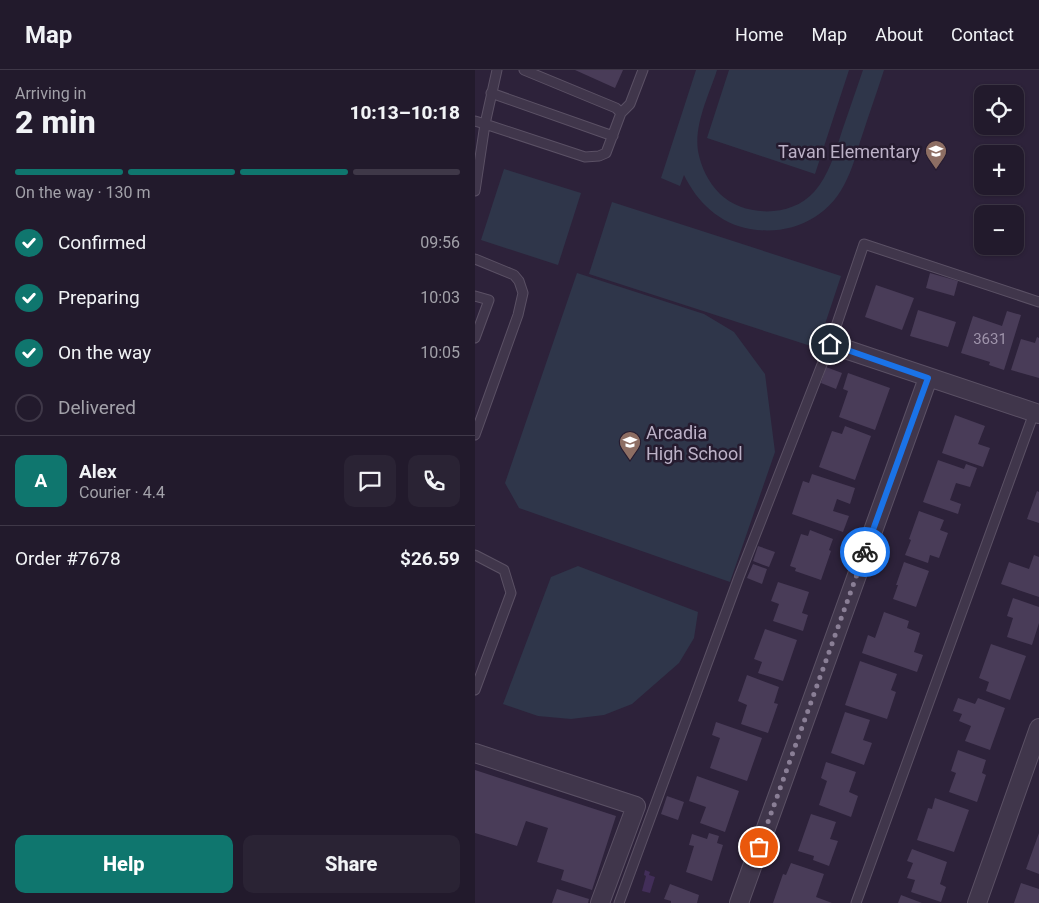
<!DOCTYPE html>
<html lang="en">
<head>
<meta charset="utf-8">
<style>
	body { margin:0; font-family:Roboto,sans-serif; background:#2a2334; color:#f1f3f6; height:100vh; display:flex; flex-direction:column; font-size:19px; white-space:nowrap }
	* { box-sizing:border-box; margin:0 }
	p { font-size:16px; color:#a2a1a9 }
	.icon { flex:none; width:28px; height:28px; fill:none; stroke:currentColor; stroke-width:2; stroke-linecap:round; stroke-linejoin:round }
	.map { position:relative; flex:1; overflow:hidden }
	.panel { display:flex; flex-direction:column; background:#221a2c; width:475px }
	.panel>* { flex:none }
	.tools { position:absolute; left:499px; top:15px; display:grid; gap:10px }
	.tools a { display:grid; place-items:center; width:50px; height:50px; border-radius:10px; background:#221a2c; box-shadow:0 1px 4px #0004,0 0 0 1px #3f3848; font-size:25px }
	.pin { position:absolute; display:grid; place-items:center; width:42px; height:42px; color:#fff; margin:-21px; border:2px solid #fff; border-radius:50%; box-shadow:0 1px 5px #0007 }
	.courier { position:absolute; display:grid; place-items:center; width:50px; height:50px; margin:-25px; border:4px solid #1a73e8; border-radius:50%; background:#fff; color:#222; box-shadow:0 1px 6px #0007 }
	.head em { font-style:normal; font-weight:800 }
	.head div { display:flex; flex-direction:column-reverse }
	.head { display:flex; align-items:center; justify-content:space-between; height:85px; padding:0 15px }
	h1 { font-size:32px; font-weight:800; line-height:38px }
	.bar { display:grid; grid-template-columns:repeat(4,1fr); gap:8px 5px; align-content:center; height:60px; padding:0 15px }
	.bar i { height:6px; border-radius:4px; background:#3f3848 }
	.bar .current { background:#0f766e }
	.bar p { grid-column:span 4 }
	.line { display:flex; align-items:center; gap:12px; padding:0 15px; border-top:1px solid #3f3848 }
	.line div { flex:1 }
	.round { display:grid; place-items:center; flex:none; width:52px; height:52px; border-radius:10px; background:#2a2334 }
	ol { padding:0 15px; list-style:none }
	li { display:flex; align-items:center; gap:15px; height:55px }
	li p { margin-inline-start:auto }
	li .icon { padding:5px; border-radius:50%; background:#0f766e; color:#fff; stroke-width:4 }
	li:last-child { color:#a2a1a9 }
	li i { width:28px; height:28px; border:2px solid #3f3848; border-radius:50% }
	.button { display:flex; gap:10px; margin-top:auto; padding:10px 15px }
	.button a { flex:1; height:58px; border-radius:10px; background:#0f766e; color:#fff; font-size:20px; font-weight:800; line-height:58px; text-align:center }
	.button a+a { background:#2a2334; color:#f1f3f6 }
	header { display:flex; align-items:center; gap:30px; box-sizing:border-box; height:70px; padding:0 25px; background:#221a2c; border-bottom:1px solid #3f3848 }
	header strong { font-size:24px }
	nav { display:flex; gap:28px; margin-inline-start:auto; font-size:18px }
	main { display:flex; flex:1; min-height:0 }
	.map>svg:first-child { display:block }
	.green { fill:#2f364a }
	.water { fill:#422e59 }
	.building { fill:#493c58 }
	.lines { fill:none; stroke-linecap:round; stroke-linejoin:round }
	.service-casing { stroke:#5b5165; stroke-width:11 }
	.minor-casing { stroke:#5b5165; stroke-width:20 }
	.service { stroke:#40364b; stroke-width:9 }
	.minor { stroke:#40364b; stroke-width:18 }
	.done { stroke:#8a7f96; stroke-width:5; stroke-dasharray:0 9 }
	.route { stroke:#1a73e8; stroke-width:6 }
	.labels { text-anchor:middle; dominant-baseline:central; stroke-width:5; stroke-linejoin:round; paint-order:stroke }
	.number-label { font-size:15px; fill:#9f94ab }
	.poi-label { font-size:18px; fill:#bcb1c7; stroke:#251b2f; text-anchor:end }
</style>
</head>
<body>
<header>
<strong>Map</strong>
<nav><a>Home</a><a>Map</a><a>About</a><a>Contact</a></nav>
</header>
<main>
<section class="panel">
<div class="head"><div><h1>2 min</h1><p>Arriving in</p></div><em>10:13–10:18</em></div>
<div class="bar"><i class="current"></i><i class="current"></i><i class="current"></i><i></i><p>On the way · 130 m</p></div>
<ol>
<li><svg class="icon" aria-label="check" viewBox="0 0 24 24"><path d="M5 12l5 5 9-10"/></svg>Confirmed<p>09:56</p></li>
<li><svg class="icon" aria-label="check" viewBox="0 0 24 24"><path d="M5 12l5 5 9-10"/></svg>Preparing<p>10:03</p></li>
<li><svg class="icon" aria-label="check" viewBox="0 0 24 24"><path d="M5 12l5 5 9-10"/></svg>On the way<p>10:05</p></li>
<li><i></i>Delivered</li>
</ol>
<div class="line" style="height:90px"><b class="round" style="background:#0f766e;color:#fff">A</b><div><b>Alex</b><p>Courier · 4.4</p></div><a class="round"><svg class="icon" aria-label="chat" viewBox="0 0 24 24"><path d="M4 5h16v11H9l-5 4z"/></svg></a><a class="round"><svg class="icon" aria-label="phone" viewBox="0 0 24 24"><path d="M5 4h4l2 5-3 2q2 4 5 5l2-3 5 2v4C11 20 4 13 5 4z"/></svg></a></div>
<div class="line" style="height:65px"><div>Order #7678</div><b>$26.59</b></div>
<div class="button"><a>Help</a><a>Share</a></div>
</section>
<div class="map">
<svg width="564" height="833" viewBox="0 0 564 833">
	<rect width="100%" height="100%" fill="#2d223a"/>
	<path class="green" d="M221,0H242C234,25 219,54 223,81C226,97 233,112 245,124C269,147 316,148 339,122C354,105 360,83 367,61C374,41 381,20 388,0H409C402,22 394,44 387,66C382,80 379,95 372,109C355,148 316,166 275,159C245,154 222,132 209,105L205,116L186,108Z
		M254,0H374L340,104L232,68Z
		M29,99L106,123L83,195L6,170Z
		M137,132L366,206L342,278L114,204Z
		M102,203L229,244L259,262L290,304L300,382L255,512L44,438L30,413Z
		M103,496L223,542L219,568L204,593L157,634L129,645L96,649L63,646L28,634L76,507Z"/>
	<path class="water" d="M170,800L175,802L174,805L180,807L175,823L167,821L171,806L169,805Z"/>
	<path class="building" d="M100,0H148L140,18Z
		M455,203L483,211L479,226L451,218Z
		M401,215L439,228L427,260L390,247Z
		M443,240L481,252L473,277L435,266Z
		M532,241L546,245L529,300L514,295L515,292L486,283L498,246L527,256Z
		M562,267L564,268V308L536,300L546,269L560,273Z
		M351,297L367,303L361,319L346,313Z
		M373,303L415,318L400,360L364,347L373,321L368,319Z
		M480,345L510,356L503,374L515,378L508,397L467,383Z
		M370,356L396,366L380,410L344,397L357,361L367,364Z
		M463,390L489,399L491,394L502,398L495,417L481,413L475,430L486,434L483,444L448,432Z
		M337,404L380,418L375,434L362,429L358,441L374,446L368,462L317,444L328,411L334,413Z
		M562,421L564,422V453L552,449Z
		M444,441L469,450L465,460L473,463L464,488L455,485L453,493L430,485L436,470L434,469Z
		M335,460L358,469L354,480L356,481L346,510L320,501L321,498L315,496L326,464L333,466Z
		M283,476L300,482L294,497L278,491Z
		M559,485L564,487V527L526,514L534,492L554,499Z
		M429,492L454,501L441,537L418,529L423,515H421Z
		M278,494L292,499L287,514L272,508Z
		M303,512L334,522L327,543L333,545L328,561L298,551L304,534L296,531Z
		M538,528L564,537V553L557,575L532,567L538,548L532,546Z
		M409,542L434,551L432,558L445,563L439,582L448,585L442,602L387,583L393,565L400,568Z
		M290,559L322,570L308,611L283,603L287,592L279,589Z
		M516,574L551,586L535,630L511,621L514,612L504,608Z
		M385,591L422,604L416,620L421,622L412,649L370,635Z
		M272,605L304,617L299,633L303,634L293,663L266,654L272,635L263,631Z
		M483,628L500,634L503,628L530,638L515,680L490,671L496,656L484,651L487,644L478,641Z
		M370,642L395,650L388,670L397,673L389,695L356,683Z
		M241,652L287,668L272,711L235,698L245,668L237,665Z
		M483,680L511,690L507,703L511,705L502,732L474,722L481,703L476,701Z
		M351,692L381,702L374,722L383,726L376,747L344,735L352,711L346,708Z
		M0,700L141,746L117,820L86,810L89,800L62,792L73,758L51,751L42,776L0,763Z
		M222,706L264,721L250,762L225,753L231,737L214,731Z
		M192,726L209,732L203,750L186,744Z
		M460,728L494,740L479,782L442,770L453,738L457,739Z
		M336,744L361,752L355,769L363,771L354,796L338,790L339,786L323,781Z
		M234,763L244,766L242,773L248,775L237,811L211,802L219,776L214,775L217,764L232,769Z
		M564,763V804L551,799Z
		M437,779L472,792L465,814L471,817L466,832L436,822L440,810L432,808L438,793L432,791Z
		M316,793L349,804L341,827L357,833H298L308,804L311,805Z
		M546,813L564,819V833H539Z
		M195,814L224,825L222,833H196V831L189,829Z
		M82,819L114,829L113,833H77Z
		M426,825L447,833H423Z"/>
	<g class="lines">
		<g class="service-casing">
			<path id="service" d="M22,0L10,54L110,87L124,86L131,83L146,43L141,38L49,0
				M16,23L138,66
				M146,43L155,34L168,0
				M0,51L10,54L0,121
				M0,189L39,205L44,211L48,223L43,245L0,365
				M0,226L14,230L0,268
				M0,485L29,500L36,523L0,620
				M144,833L264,507L355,274L389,174L564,232
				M381,833L559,343"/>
		</g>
		<g class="minor-casing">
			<path id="minor" d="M355,274L564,344
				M0,683L161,736L125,833
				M264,833L453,308
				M502,833L564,658"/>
		</g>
		<use href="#service" class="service"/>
		<use href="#minor" class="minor"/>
	</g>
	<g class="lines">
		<path class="done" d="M284,777L390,482"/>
		<path class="route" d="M355,274L453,308L390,482"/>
	</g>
	<defs>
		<g id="school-pin" transform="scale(1.125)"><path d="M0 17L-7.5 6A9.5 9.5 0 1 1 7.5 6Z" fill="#8d6e63" stroke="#251b2f"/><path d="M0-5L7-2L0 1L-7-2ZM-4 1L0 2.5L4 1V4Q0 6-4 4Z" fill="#fff"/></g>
	</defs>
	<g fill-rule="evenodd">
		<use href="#school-pin" x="461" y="81"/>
		<use href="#school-pin" x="155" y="372"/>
	</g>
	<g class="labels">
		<g class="number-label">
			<text x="515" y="269">3631</text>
		</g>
		<g class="poi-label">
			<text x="445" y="81">Tavan Elementary</text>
			<text x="171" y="362" text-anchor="start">Arcadia<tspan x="171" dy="21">High School</tspan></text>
		</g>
	</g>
</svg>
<div class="tools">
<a><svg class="icon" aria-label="locate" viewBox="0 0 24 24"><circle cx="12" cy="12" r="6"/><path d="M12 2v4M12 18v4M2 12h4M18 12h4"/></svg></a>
<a>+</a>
<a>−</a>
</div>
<div class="pin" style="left:284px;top:777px;background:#ea580c"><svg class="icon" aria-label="bag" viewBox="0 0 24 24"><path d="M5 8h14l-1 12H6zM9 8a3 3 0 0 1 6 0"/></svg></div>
<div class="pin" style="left:355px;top:274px;background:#1f2937"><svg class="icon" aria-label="home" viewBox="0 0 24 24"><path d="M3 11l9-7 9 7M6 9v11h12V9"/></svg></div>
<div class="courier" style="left:390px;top:482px"><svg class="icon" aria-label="bike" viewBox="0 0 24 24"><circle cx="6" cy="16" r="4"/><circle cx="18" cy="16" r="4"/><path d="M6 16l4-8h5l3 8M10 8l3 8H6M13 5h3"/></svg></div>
</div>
</main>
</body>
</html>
